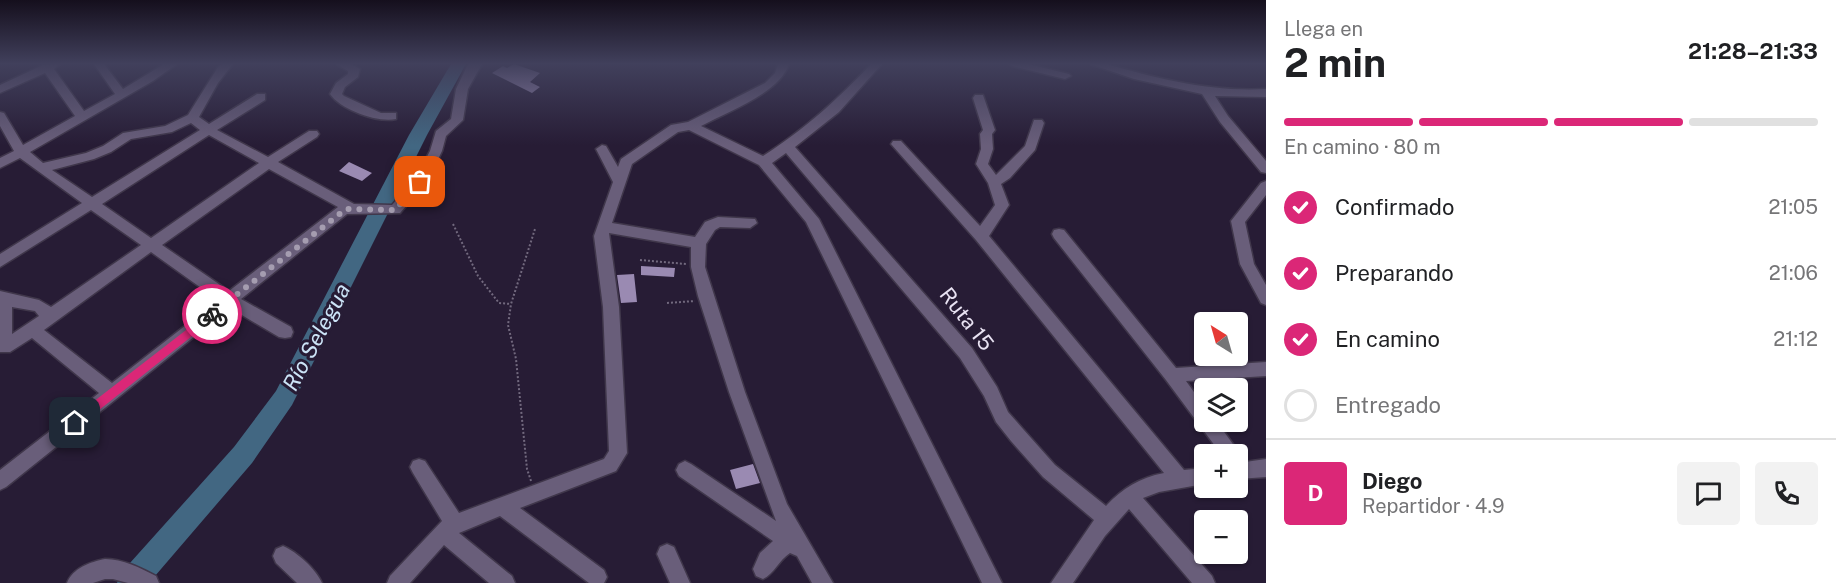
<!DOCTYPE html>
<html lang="es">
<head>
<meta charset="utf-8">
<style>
	body { margin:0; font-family:"Public Sans",sans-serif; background:#f2f2f2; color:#202124; height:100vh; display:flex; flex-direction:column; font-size:22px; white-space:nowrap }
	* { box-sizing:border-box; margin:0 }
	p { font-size:20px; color:#757577 }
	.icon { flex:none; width:33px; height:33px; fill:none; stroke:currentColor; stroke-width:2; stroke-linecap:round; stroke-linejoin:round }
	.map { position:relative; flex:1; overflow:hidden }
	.sheet { display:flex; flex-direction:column; background:#fff; width:570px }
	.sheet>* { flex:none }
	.needle { width:39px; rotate:323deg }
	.tools { position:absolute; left:1194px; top:312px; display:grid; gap:12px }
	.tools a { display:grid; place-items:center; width:54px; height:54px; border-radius:6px; background:#fff; box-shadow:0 2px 4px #0004; font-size:30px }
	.pin { position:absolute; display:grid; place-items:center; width:51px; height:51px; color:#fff; margin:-26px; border-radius:12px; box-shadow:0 3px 9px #0006 }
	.courier { position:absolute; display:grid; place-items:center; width:60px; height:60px; margin:-30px; border:4px solid #db2777; border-radius:50%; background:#fff; color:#222; box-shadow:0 2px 8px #0007 }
	.summary em { font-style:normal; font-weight:700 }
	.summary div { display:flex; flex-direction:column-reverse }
	.summary { display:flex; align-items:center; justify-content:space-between; height:102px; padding:0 18px }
	h1 { font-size:39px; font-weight:700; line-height:45px }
	.bar { display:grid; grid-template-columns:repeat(4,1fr); gap:9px 6px; align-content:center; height:72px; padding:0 18px }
	.bar i { height:8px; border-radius:4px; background:#e0e0e0 }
	.bar .active { background:#db2777 }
	.bar p { grid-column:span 4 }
	.line { display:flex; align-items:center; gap:15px; padding:0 18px; border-top:2px solid #e0e0e0 }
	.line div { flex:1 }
	.round { display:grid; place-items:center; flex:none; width:63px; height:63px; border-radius:6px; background:#f2f2f2 }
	ol { padding:0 18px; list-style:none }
	li { display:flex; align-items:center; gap:18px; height:66px }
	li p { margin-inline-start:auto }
	li .icon { padding:6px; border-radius:50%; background:#db2777; color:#fff; stroke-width:4 }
	li:last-child { color:#757577 }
	li i { width:33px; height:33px; border:3px solid #e0e0e0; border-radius:50% }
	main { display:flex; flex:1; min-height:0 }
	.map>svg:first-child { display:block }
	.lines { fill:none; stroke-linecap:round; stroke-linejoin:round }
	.river { fill:#426782; fill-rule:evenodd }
	.building { fill:#9a8ab2 }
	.minor-casing { stroke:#40374b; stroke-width:3 }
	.path { stroke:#72697e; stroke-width:2; stroke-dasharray:2 2; stroke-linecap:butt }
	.minor { fill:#695e7a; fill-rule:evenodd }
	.route { fill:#db2777 }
	.done { stroke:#a59db0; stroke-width:6; stroke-dasharray:0 10.8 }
	.labels { text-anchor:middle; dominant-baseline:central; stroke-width:6; stroke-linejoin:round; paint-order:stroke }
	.street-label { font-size:21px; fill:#e9e3f3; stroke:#271c35 }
	.water-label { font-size:22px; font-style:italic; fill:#cce4f7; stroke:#271c35 }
</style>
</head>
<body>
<main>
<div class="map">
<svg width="1266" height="583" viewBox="0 0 1266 583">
	<rect width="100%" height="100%" fill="#271c35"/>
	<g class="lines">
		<path class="river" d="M451,64H466L427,135L292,405L252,463L149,583H117L121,573L234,447L276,391L409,135Z"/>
	</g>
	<path class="building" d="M514,64L540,73L530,82L540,87L532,93L492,73L503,66L507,68Z
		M349,162L372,173L362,181L339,171Z
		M641,266L675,268L674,277L641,275Z
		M634,274L637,302L621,303L617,275Z
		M753,464L760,483L736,489L730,470Z"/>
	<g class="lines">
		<g class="minor-casing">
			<path id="minor" d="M60,64L54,69L84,111L115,94L94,64H104L123,89L164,64H177L153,81L30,152L43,163L86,153L103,146L123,133L165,126L188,115L218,67L222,64H233L218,83L199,117L209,124L257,94H265V100L217,130L268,157L309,131H317L319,134L317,137L278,162L354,204L392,205L415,179L430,151L436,131L451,119L456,89L467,66L469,64H482L468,89L463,120L446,136L442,151L427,182L400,213L347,214L241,299L291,327L293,332L291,337L285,338L279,337L230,308L6,487L0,490V470L99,393L32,338L10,352H0V291L39,300L51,307L141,245L91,210L0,267V254L82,203L20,158L0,168V158L14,151L0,126V112L4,113L23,145L75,116L45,73L0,93V85L43,65ZM191,123L200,130L92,197L52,170L94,159L111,152L131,139L172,132ZM209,135L259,163L151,238L102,204ZM269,169L338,207L229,291L162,245ZM151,252L218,300L112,383L44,330ZM12,307L35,311L39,316L12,334Z
				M336,64H351L360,69L358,77L345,87L342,94L344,96L381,113H396V119C378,123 341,110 330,94L336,83L348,74V71Z
				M778,64H789C780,93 727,112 701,126L763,156C805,129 837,100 871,64H882L839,112L795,147L972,348L997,387L1008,412L1023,429L1055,465L1106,506C1123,488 1139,478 1164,473L976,240L891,144L893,141H901L980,226L995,205L988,183L976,164L981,149L980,134L983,130L973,98L975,95H983L995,130L992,134L993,149L988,164L996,175L1025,146L1034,120H1042L1044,123L1035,150L1010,178L1001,184L1009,205L989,236L1184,470L1204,468V484L1159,492L1143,498L1212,576L1215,583H1192L1129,509L1105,536L1073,583H1051L1094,520L1043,477L1011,441L996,422L984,396L960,358L786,153L772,163L819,219L1002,583H982L806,222L759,165L689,130L678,132L632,164L612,223L695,237L705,222L718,217L755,219L757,223L750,228L720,227L715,230L706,244L705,267L745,392L787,504L833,583H812L797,556L790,553C779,560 774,574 763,579L756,576L753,569L760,553L773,541L679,476L676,470L679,464L685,461L691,464L776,521L729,392L698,296L691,267V247L609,233L619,307L627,453L616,471L520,508L604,570L607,577L604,583H589L500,516L459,533L512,576L515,583H489L444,545L410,583H387L390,576L442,521L413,473L410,467L413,461L419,459L425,461L459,513L604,459L609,451L603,307L594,236L613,182L596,149L602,145L606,146L618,167L621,159L671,125L688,122L765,83L775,73Z
				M1010,64H1028L1069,74L1071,76L1065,79L1012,66Z
				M1090,64H1106C1160,79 1210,92 1266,89V97L1215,96L1228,116L1266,161V173L1261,172L1220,122L1202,94L1134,79Z
				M1266,181V195L1245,222L1254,264L1266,285V305L1261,303L1240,264L1231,221L1261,183Z
				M1059,229L1064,230L1176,368L1266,362V376L1186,381L1204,406V422H1217L1240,454L1238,459V454H1221L1166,380L1054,238L1052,234L1054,230Z
				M1266,459V477L1238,479V463Z
				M667,544L674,547L690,583H670L657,554L660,547Z
				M283,546C297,552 316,569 322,583H297L276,563L273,556L276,549Z
				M105,559C123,559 140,568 156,576L159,583H128L113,579H105L93,583H67C73,568 90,562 105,559Z"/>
		</g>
		<path class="path" d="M453,224L478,276L499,303L511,304
			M640,260L686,264
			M667,303L695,301
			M531,481L527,469L516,359L508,325L511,304L535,229"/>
		<use href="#minor" class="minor"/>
	</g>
	<linearGradient id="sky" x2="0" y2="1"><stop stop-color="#150f1d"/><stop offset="0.44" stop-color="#41405c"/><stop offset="1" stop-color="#41405c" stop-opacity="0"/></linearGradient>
	<rect width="1266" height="145" fill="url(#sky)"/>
	<path class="route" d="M212,310L217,314L216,317L79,426H71V419Z"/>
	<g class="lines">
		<path class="done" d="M212,314L346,209L395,210L420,182"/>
	</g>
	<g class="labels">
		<g class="street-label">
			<text transform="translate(967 319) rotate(52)">Ruta 15</text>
		</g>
		<g class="water-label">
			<text transform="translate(316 337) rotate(-62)">Río Selegua</text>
		</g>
	</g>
</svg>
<div class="tools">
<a><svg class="needle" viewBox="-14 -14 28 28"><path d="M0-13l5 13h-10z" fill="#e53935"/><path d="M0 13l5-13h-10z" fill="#757577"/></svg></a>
<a><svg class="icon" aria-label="layers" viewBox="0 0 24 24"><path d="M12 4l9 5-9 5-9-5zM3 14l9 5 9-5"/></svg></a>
<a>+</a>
<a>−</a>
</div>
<div class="pin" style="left:420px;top:182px;background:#ea580c"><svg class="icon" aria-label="bag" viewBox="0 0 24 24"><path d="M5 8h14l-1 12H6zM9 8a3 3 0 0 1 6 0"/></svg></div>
<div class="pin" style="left:75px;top:423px;background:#1f2937"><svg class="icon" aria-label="home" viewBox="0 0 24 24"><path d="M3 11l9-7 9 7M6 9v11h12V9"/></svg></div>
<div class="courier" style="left:212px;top:314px"><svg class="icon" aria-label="bike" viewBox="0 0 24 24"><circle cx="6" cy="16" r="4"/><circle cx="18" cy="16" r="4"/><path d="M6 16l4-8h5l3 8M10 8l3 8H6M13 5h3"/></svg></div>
</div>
<section class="sheet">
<div class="summary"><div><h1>2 min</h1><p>Llega en</p></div><em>21:28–21:33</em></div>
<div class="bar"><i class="active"></i><i class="active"></i><i class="active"></i><i></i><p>En camino · 80 m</p></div>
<ol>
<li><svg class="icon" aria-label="check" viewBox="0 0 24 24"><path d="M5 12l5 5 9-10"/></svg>Confirmado<p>21:05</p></li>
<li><svg class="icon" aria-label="check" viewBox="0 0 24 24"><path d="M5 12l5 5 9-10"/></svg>Preparando<p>21:06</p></li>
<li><svg class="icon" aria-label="check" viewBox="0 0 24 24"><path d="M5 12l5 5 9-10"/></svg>En camino<p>21:12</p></li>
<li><i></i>Entregado</li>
</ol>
<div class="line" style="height:108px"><b class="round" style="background:#db2777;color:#fff">D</b><div><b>Diego</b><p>Repartidor · 4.9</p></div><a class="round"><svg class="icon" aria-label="chat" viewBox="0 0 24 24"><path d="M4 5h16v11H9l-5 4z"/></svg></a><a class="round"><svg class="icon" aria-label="phone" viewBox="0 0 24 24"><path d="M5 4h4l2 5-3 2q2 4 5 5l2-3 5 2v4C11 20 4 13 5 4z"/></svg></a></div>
</section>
</main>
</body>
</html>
